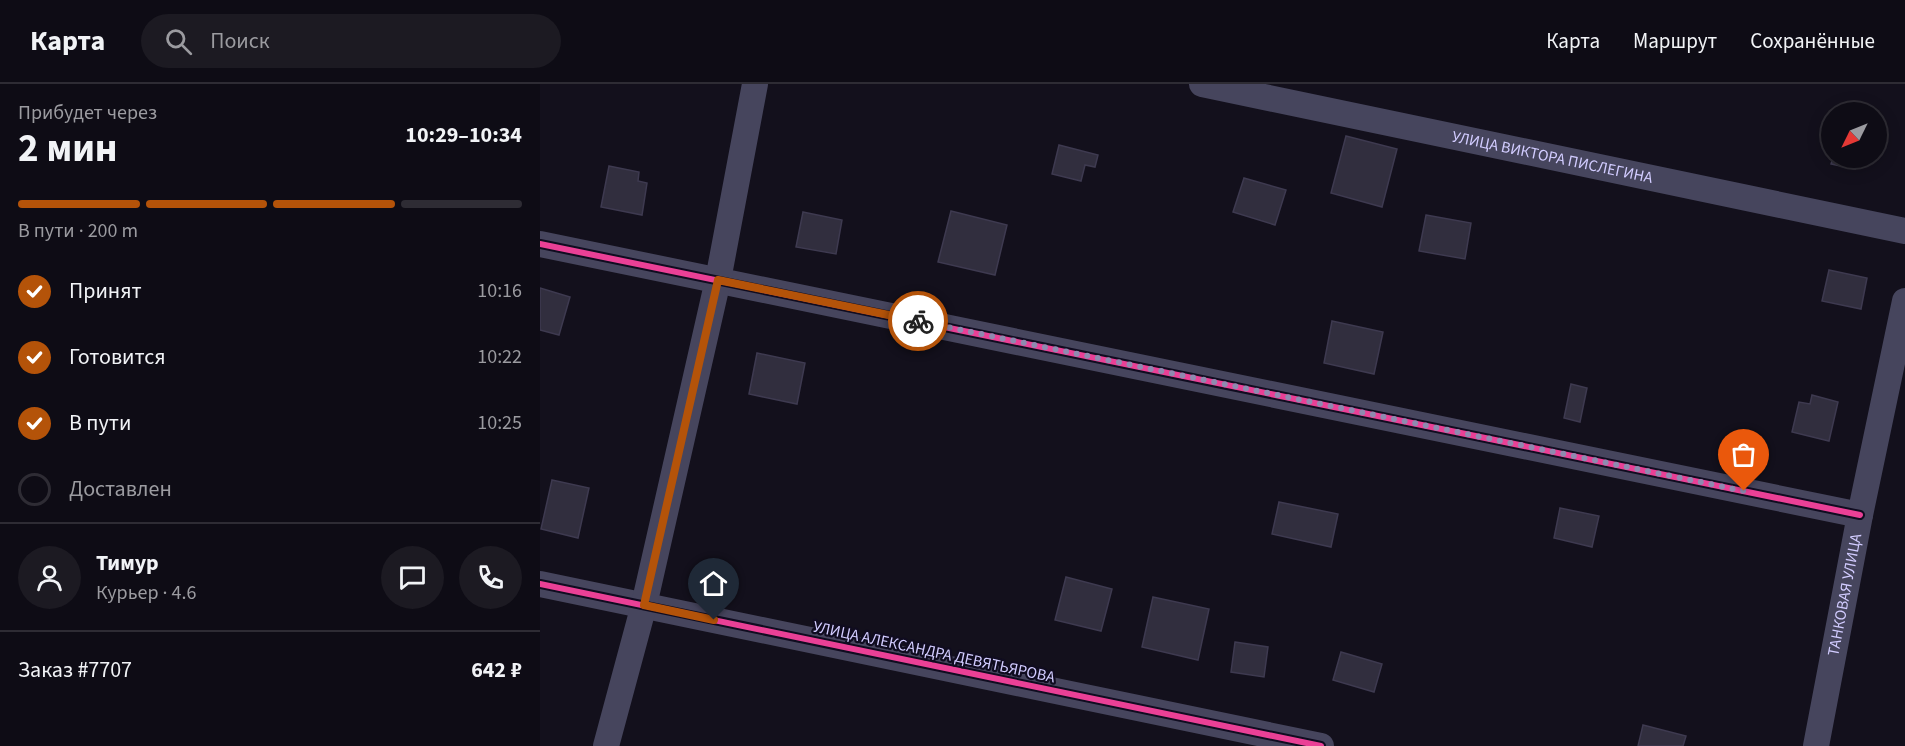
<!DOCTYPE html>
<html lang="ru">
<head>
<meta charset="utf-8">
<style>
	body { margin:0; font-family:"Source Sans 3",sans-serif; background:#1c1a22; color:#f1f3f6; height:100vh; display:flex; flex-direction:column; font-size:22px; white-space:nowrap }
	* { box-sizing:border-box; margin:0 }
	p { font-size:20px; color:#9b9ba0 }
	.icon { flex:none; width:33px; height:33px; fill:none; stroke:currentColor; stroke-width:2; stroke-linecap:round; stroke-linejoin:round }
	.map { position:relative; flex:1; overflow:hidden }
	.sheet { display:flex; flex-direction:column; background:#0e0c15; width:540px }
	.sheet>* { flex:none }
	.needle { width:39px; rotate:227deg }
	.buttons { position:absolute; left:1281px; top:18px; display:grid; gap:12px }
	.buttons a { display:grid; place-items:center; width:66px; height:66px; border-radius:50%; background:#0e0c15; box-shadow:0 3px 15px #0003,0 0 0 2px #2e2c34; font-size:30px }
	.pin { position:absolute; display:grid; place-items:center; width:51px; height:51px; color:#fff; margin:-62px -26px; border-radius:50% 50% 50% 0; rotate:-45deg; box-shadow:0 0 6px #0007 }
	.pin .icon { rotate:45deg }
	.courier { position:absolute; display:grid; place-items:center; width:60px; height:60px; margin:-30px; border:4px solid #b45309; border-radius:50%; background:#fff; color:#222; box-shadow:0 2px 8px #0007 }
	.summary em { font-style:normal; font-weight:700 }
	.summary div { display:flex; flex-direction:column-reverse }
	.summary { display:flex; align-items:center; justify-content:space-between; height:102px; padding:0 18px }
	h1 { font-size:39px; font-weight:700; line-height:45px }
	.bar { display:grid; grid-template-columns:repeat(4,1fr); gap:9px 6px; align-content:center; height:72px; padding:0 18px }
	.bar i { height:8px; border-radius:4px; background:#2e2c34 }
	.bar .on { background:#b45309 }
	.bar p { grid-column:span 4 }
	.line { display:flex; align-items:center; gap:15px; padding:0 18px; border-top:2px solid #2e2c34 }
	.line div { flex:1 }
	.round { display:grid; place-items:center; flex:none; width:63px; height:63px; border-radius:32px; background:#1c1a22 }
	ol { padding:0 18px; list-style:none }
	li { display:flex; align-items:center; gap:18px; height:66px }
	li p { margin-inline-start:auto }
	li .icon { padding:6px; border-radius:50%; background:#b45309; color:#fff; stroke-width:4 }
	li:last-child { color:#9b9ba0 }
	li i { width:33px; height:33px; border:3px solid #2e2c34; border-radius:50% }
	header { display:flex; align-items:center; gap:36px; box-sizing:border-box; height:84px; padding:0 30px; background:#0e0c15; border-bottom:2px solid #2e2c34 }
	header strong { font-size:28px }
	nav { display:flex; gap:33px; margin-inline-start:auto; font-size:21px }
	.search { width:420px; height:54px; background:#1c1a22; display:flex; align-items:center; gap:15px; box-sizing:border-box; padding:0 21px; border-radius:33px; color:#9b9ba0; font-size:22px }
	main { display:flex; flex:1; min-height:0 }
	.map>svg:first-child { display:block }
	.building { fill:#312e3e; stroke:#3e3a50; stroke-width:1.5 }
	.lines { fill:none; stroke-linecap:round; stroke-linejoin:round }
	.minor { stroke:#46455d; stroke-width:26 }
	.cycleway-casing { stroke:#100c20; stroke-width:10 }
	.cycleway { stroke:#ea4096; stroke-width:6 }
	.done { stroke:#8f8ab0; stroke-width:6; stroke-dasharray:0 10.8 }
	.route { stroke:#b45309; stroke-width:8 }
	.labels { text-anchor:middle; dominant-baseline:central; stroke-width:4.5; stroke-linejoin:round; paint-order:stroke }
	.street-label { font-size:16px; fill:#d2ccff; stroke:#100c20 }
</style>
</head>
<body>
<header>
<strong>Карта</strong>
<div class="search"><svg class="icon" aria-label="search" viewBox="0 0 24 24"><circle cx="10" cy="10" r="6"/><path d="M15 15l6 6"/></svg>Поиск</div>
<nav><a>Карта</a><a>Маршрут</a><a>Сохранённые</a></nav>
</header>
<main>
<section class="sheet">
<div class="summary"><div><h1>2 мин</h1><p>Прибудет через</p></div><em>10:29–10:34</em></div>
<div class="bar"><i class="on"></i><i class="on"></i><i class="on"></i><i></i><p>В пути · 200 m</p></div>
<ol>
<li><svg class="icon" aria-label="check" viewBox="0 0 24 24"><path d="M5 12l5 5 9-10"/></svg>Принят<p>10:16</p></li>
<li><svg class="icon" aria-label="check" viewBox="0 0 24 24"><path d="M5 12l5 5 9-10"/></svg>Готовится<p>10:22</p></li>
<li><svg class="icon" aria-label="check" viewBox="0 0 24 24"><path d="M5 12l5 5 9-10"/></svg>В пути<p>10:25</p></li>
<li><i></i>Доставлен</li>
</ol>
<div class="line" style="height:108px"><a class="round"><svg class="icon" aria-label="person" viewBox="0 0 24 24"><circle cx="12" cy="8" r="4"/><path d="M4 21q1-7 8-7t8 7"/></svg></a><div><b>Тимур</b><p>Курьер · 4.6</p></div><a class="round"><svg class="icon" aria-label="chat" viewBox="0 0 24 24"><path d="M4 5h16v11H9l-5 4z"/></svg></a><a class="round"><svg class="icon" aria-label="phone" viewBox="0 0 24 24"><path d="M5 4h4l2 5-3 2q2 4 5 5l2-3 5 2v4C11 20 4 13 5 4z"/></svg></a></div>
<div class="line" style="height:78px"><div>Заказ #7707</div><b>642 ₽</b></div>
</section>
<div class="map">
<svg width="1365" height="662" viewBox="0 0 1365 662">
	<rect width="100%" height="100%" fill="#13101c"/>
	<path class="building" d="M806,52L857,65L842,123L791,109Z
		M519,61L558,71L555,83L545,81L541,97L512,90Z
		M1293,74H1318L1315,85L1291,80Z
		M69,82L99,88L98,97L107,99L102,131L61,123Z
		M704,94L746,106L735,141L693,128Z
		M411,127L467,141L455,191L398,178Z
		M263,128L302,136L296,170L256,163Z
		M886,131L931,139L925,175L879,167Z
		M1289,186L1327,194L1321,225L1282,217Z
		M0,204L30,213L19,251L0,246Z
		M792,237L843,248L834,290L784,279Z
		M217,269L265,279L257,320L209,310Z
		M1031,300L1047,304L1040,338L1024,334Z
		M1272,311L1298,318L1289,357L1252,348L1259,318L1270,320Z
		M12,396L49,404L38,454L1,445Z
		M739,418L798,430L791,463L732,450Z
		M1020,424L1059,432L1052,463L1014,454Z
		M526,493L572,505L561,547L515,536Z
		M613,513L669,525L658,576L602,563Z
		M695,558L728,563L724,593L691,588Z
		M801,568L842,580L834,608L793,596Z
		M1103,641L1146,652L1143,662H1098Z"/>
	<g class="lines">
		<g class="minor">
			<path id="s1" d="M662,0L1365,147"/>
			<path d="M0,160L1320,431"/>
			<path d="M0,500L781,662"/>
			<path d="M66,662L104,521L178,196L215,0"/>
			<path id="s2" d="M1276,662L1320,431L1365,217"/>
		</g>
		<g class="cycleway-casing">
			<path id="cycleway" d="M0,160L1320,431
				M0,500L781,662"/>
		</g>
		<use href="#cycleway" class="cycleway"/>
	</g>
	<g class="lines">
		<path class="done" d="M378,237L1204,407"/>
		<path class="route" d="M174,536L104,521L178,196L378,237"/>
	</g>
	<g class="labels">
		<g class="street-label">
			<text stroke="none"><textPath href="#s1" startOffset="358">УЛИЦА ВИКТОРА ПИСЛЕГИНА</textPath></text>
			<text stroke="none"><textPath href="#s2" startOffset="154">ТАНКОВАЯ УЛИЦА</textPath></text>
			<text transform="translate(394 568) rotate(12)">УЛИЦА АЛЕКСАНДРА ДЕВЯТЬЯРОВА</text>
		</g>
	</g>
</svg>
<div class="buttons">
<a><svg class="needle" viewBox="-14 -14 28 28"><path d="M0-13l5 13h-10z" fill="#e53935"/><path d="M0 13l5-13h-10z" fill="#9b9ba0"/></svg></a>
</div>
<div class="pin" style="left:1204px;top:407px;background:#ea580c"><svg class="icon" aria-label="bag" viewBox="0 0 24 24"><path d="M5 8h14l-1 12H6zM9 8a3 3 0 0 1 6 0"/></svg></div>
<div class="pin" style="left:174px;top:536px;background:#1f2937"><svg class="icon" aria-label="home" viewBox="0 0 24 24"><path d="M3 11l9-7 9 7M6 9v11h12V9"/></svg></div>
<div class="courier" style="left:378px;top:237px"><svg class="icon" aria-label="bike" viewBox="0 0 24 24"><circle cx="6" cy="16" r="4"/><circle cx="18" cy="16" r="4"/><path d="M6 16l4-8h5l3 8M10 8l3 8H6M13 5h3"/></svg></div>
</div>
</main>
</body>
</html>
